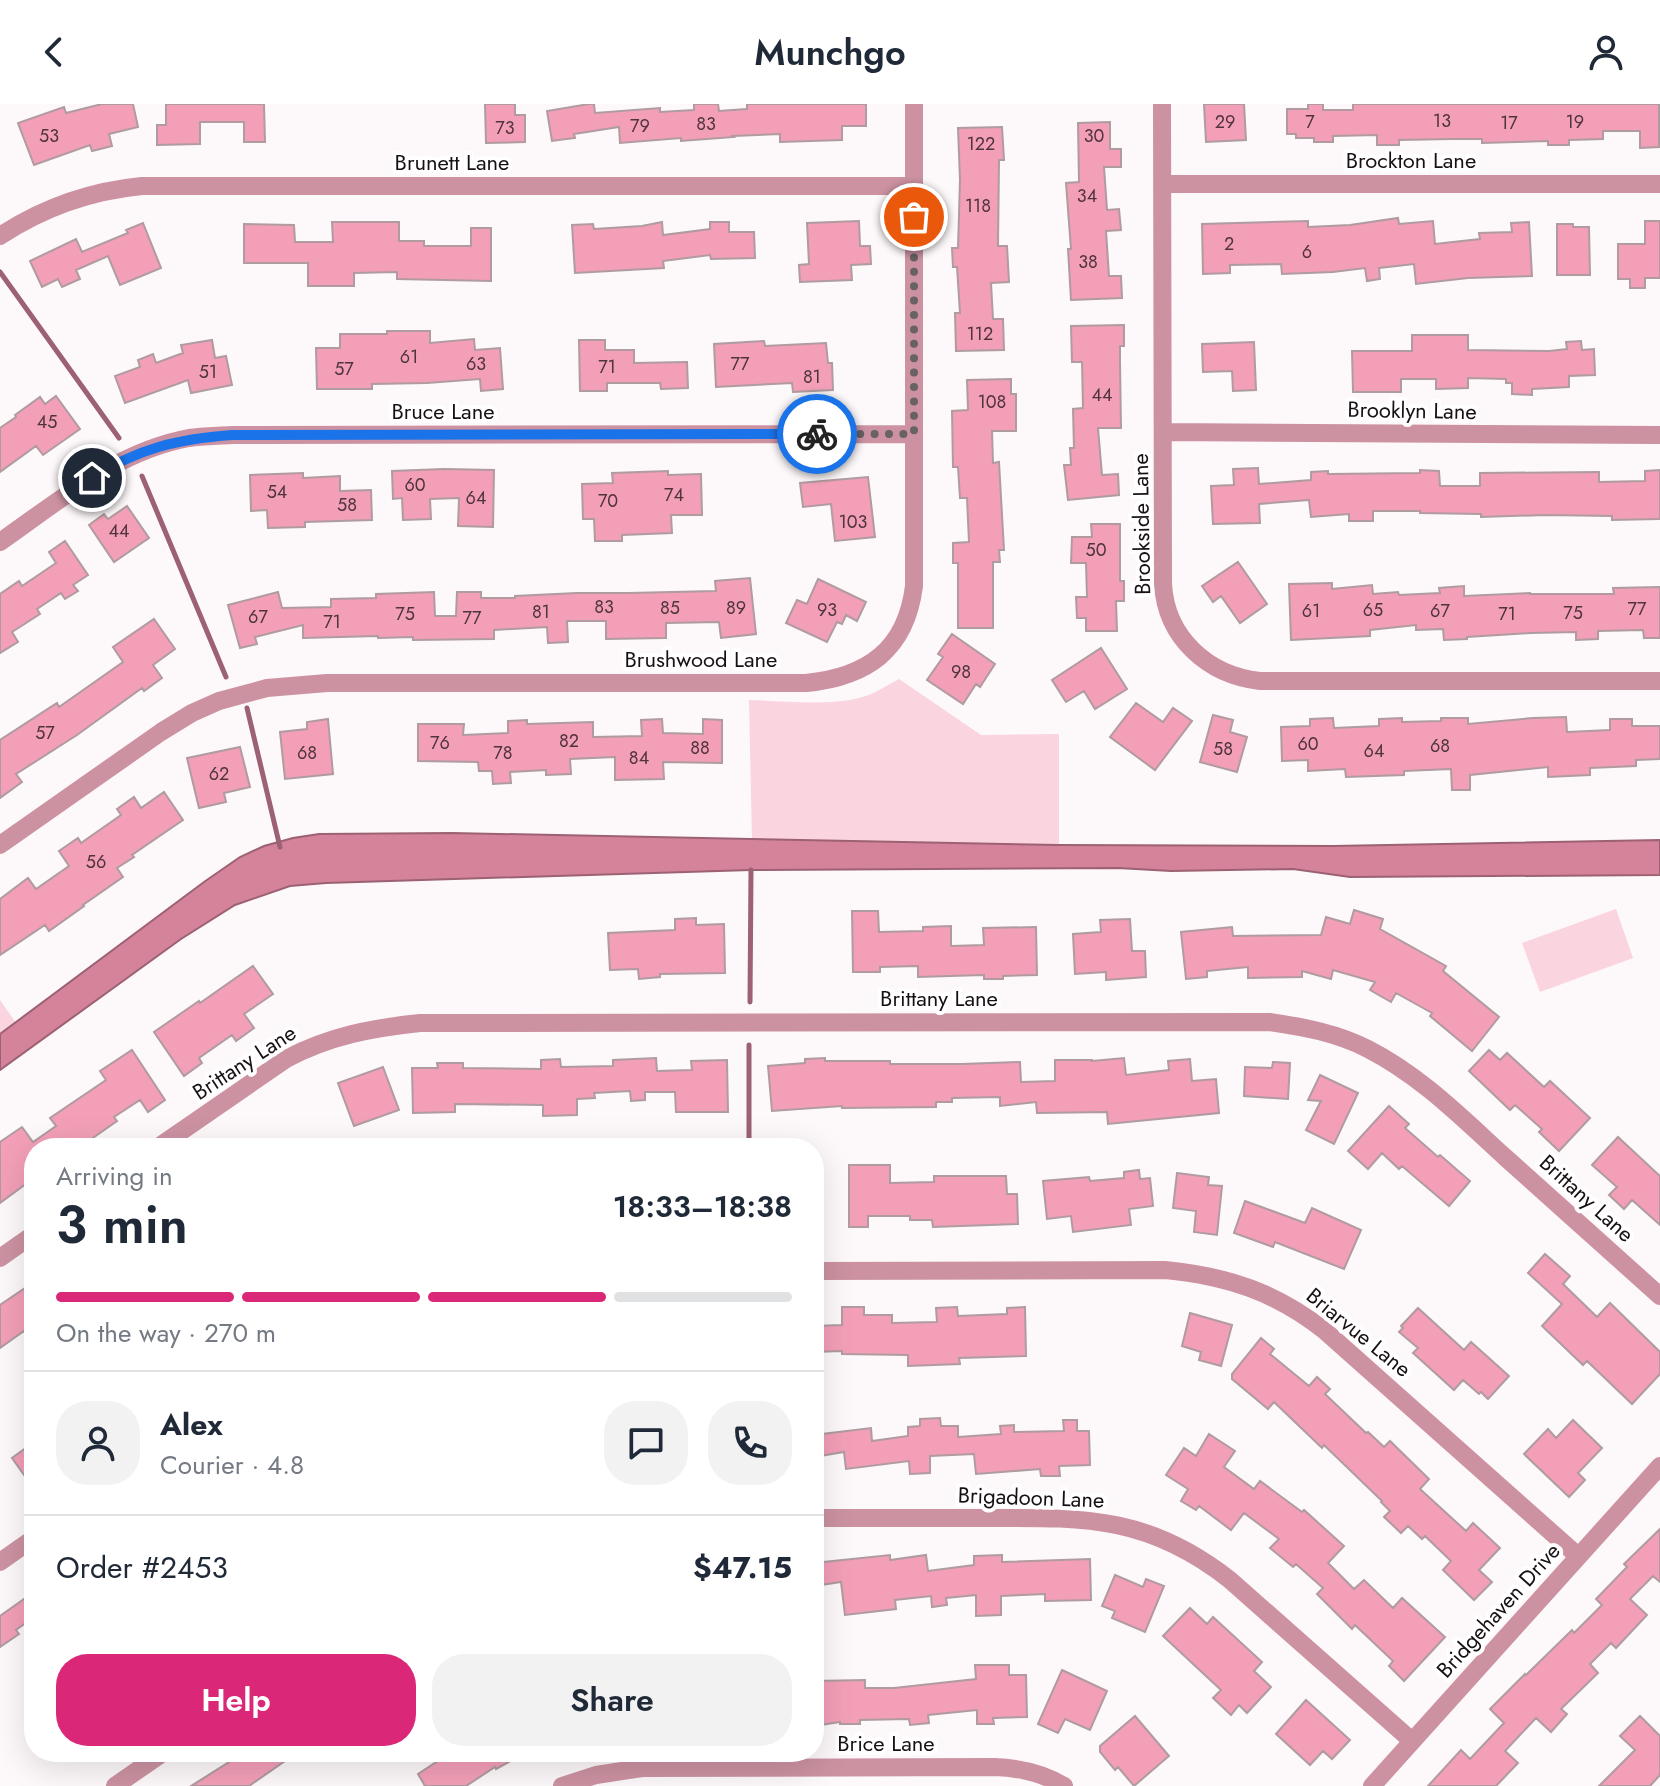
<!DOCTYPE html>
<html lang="en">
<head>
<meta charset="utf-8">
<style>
	body { margin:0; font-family:Jost,sans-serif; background:#f2f2f3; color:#1f2937; height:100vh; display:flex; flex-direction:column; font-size:30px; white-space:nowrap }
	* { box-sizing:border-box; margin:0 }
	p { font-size:26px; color:#747a83 }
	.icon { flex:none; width:44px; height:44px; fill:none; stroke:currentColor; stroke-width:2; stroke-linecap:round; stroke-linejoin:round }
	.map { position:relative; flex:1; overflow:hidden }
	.sheet { position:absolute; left:24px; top:1034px; width:800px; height:624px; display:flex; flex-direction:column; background:#fff; border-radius:32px; box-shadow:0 8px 32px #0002 }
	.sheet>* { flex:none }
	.pin { position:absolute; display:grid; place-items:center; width:68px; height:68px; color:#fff; margin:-34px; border:4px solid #fff; border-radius:50%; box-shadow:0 2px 8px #0007 }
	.courier { position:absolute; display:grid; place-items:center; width:80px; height:80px; margin:-40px; border:6px solid #1a73e8; border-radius:50%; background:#fff; color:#222; box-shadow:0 2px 10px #0007 }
	.overview em { font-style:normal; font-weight:600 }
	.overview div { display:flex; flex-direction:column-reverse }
	.overview { display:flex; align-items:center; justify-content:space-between; height:136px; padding:0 32px }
	h1 { font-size:52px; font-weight:600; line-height:60px }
	.bar { display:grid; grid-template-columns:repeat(4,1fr); gap:12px 8px; align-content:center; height:96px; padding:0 32px }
	.bar i { height:10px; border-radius:6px; background:#e0e1e3 }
	.bar .active { background:#db2777 }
	.bar p { grid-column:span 4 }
	.line { display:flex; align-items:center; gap:20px; padding:0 32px; border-top:2px solid #e0e1e3 }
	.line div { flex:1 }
	.round { display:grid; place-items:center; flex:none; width:84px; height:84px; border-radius:32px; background:#f2f2f3 }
	.cta { display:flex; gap:16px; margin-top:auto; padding:16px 32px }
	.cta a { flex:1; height:92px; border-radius:32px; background:#db2777; color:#fff; font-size:32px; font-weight:600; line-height:92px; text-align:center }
	.cta a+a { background:#f2f2f3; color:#1f2937 }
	header { display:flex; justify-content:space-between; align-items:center; height:104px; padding:0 32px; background:#fff; font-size:36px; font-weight:600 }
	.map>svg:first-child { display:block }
	.green { fill:#fad4de }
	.water { fill:#d4839b; stroke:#9c6172; stroke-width:2 }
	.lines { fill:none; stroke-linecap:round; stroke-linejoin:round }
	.stream { stroke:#9c6172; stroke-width:5 }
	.building { fill:#f39fb8; stroke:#af9ba0; stroke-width:2 }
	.street { stroke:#cc92a2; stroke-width:18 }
	.done { stroke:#686264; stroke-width:8; stroke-dasharray:0 14.4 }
	.route { stroke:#1a73e8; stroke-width:10 }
	.labels { text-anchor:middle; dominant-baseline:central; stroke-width:8; stroke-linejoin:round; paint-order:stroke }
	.number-label { font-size:18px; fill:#4f343c }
	.street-label { font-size:22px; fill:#181113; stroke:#fff }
</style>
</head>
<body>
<header><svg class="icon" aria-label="back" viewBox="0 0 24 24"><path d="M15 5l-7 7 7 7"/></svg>Munchgo<svg class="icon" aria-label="person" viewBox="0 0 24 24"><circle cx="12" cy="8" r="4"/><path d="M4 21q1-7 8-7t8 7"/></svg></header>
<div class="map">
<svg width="1660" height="1682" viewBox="0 0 1660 1682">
	<rect width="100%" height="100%" fill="#fdf8f9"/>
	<path class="green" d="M899,575L981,631L1059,630V741L752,735L749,596C784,597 825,602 859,594C873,591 886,582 899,575Z
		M1616,805L1633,854L1540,888L1522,839Z
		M0,896L16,919L0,930Z"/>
	<path class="water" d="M452,729L1059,741L1333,742L1660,736V771L1350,773L1293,765L1171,767L1118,764L751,766L326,779L290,782L235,801L181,835L0,966V930L204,778L240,753L264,742L293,734L319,730Z"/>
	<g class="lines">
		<path class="stream" d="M0,168L119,334
			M142,372L226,573
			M247,604L280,743
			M750,898L751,766
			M749,1044V941"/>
	</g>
	<path class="building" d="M102,0H133L138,23L109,30L112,42L92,47L90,41L34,61L18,19L64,3L66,9Z
		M166,0H264L265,38H244V18H200V40L157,41V21H166Z
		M485,0H515V11H525V38L486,39Z
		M589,0H594L595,9L660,4V8L694,6V0H718L719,7L747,5V0H866V22H842V36L780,38V30L733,32L734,33L681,37V34L620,39L619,23L574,30L575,34L552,37L547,7Z
		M1204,0H1244L1246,36L1206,38Z
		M1308,0H1323V6H1353V0H1659V43L1640,44V27H1603V35L1569,36V41H1548V37L1482,39V35H1452L1399,36V41H1377V31L1333,32V38H1314V34H1296V30H1287V5H1308Z
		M1110,18V45H1121V63H1104L1107,106L1119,105L1121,126L1106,127L1109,172H1121L1122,194L1071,196L1068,145H1071L1066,79L1079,78L1078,19Z
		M1002,23L1004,56H999L998,142H1007L1009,178L991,179L993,215H1003L1004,246L956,247L955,209H960L957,163H953L952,144H958L960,76L958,24Z
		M1398,114L1399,120L1433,117L1435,140L1480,135L1479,129L1512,128L1511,119L1529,118L1532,172L1468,174L1416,180L1414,160L1379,164L1380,175L1367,177L1365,164L1333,168L1282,170L1281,160L1230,161V169L1203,170L1202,120L1308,117V123L1350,121Z
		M859,117L860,142H870L871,160L851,161L852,176L800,178L799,161L809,160L807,119Z
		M1645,117H1660V174H1645V184H1630V175H1618V140H1645Z
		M332,118H399V137H424V142H471V124H491V177L397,175V168L354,169V182H308V159H244V120L294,121L295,138H333Z
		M662,118L663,131L710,125V118H729V128H754L755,154L711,155L710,151L663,157L664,164L575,169L572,121L593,120L594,125L642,122Z
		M143,119L161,164L120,181L108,152L76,166L80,175L62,183L58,175L42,183L30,157L76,135L82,148L128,129L126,126Z
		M1557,120H1573V123H1589L1590,171H1557Z
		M1124,221V242H1120V258L1121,324H1098L1102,371L1118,370L1119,391L1068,396L1064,361H1071L1070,344H1074L1073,305L1083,304L1082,258H1072L1071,222Z
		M387,227H430V239L474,235L475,246L500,244L503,285L481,287L480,275L427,279L372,280V285H317L316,244H340V230H387Z
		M1412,231H1468V246L1549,247L1567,245L1566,238L1581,237L1582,246L1594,245L1595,271L1569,272V283L1532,285V291L1512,290V279H1506V275L1468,274V284L1436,285V275H1401V288H1353L1352,247H1412Z
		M212,236L215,254L226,252L232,281L191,289L188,276L125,299L115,272L140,263L138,256L153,250L156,259L183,249L181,241Z
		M579,236H605V246H634V259L687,258L688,284L661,285L660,279H607V287H580Z
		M764,237L765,242L826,239L828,259H832L833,286L793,288L792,279L716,283L714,240Z
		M1254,238L1256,286L1233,287L1232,267L1203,268L1202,240Z
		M1011,275V290H1016V327H992L993,359L999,358L1004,446H999L1000,458H993V524H958V459H953V439L969,438L967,394H960L958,363H953L952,307L968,306L967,276Z
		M56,292L80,325L43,351L36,342L0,368V324L16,313L15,311L40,293L45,300Z
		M1258,364L1259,380L1311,376V368L1328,367V370L1420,369V366L1439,367L1440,382H1480V369L1599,368V378L1645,377V367L1660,366V415L1612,416V412L1546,411L1481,413V410L1420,409V407H1373V417H1349V410L1311,413L1309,396L1259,400L1260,419L1213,420L1211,382L1234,381L1233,365Z
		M444,365L494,366L493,423L458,422L459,394L430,395L431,415L403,416L402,394L393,395L392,367Z
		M668,367V371L701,370L702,411H671L672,429L622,431V437H595L594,415H583L582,380L613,379L612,369Z
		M303,369V374L340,372V387L371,386L372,416L305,418V423L268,424L267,406L251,407L250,371Z
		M868,373L875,433L835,437L831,400L803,403L800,379Z
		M127,402L149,434L114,458L89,421L104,410L108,415Z
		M1091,420H1120V477H1124V497H1116L1117,527H1086V514H1077L1076,493H1087L1086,459H1071L1072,433H1092Z
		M65,437L88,471L73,481L78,487L65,495L61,489L37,505L40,510L12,528L18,538L0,549V490L19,477L22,482L56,459L49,448Z
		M1238,458L1267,500L1240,519L1221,492L1213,498L1202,482Z
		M750,474L756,530L721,534L719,518L666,519V534L606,535V517H567L568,538L548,539L547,523L494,526V535L413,536V533L378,534V532L303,534V521L255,533L257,540L240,544L228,501L278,488L282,504L331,503V495L376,494V490L434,488L435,512H456L457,488H481V494H515V492L577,489H628L716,487L715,477Z
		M818,475L866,498L857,517L846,511L842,520L837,518L827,538L786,519L797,496L807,500Z
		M1332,479V485L1372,481L1373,490L1398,488L1399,491L1440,489L1439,484L1464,482V492L1530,489V490H1614L1613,484L1660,483V534H1644L1643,526L1598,527V535L1576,536V528L1531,529L1467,533V535L1444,536L1443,525L1416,526V521L1370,526V532L1291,536L1289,480Z
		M154,515L175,545L153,561L162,574L144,587L142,584L77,631L16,670L22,678L0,694V636L57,599L59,603L123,558L113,543Z
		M952,530L995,560L980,583L976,580L963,600L927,576L943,553L938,550Z
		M1101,544L1127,585L1095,605L1084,587L1066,598L1052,576Z
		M1136,599L1163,618L1173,604L1192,617L1155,666L1110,633Z
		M1213,611L1233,616L1230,628L1247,633L1237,668L1200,658Z
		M1566,613L1567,628L1610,626V615H1632V622H1660V655L1636,656V662L1590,664V671L1548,673V663L1470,671V686H1452L1451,665L1404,667V671L1346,673L1345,665L1308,667V656L1282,657L1281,623L1310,622V615L1333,614L1334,624L1379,622V615L1402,614V618L1441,617V614H1468V620L1533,614Z
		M328,615L333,670L285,675L280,628L307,625V618Z
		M662,615L663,629L703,630V615L722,616V659L663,658L664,675L615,676V653L570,655L571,670L546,671V666L510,668L511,679L493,680L492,667H479L478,658L418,657V620H464L463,631L508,629V617L527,616V620L593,618V633L642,632L641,616Z
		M240,643L250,683L224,689L226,698L199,704L187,654Z
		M164,688L183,716L132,751L134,753L117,764L123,773L83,801L84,802L49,827L45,821L0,851V795L28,774L36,785L69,762L59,747L78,734L81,739L121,711L117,705L134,693L141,704Z
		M1354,806L1383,815L1380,825L1446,862L1443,867L1499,913L1472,947L1430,912L1432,909L1396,889L1391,898L1370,886L1375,878L1333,866L1331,875L1302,867V873L1248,874V863L1207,867V873L1186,875L1181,828L1232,823L1233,832L1321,831L1326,813L1350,820Z
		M852,807H878L879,828L923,827V823L951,822V842L984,841L983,824L1036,823L1037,871L1003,872V875H984V871L918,873V862L880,863V868H853Z
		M696,814V821L724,820L725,869L660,870V873L639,875L638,865L610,866L608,829L675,826V815Z
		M1130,815L1132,847H1145L1146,873L1106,876V868L1075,870L1073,830L1101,828L1100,816Z
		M253,862L273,890L244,910L254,924L236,937L232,931L199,954L202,959L184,972L154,928L199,897L200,899Z
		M132,946L165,996L148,1008L140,996L114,1013L117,1017L90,1036L91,1038L83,1044H34V1074L0,1099V1038L22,1023L33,1038L56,1022L50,1014L106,976L100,967Z
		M1489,946L1500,956L1507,949L1544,983L1550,977L1590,1014L1559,1047L1539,1028L1542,1025L1515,1001L1510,1006L1469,967Z
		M656,954L657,967L692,966L691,957L727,956L728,1008H676L675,988H645V996L631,997L630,987L594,989L595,994L577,995V1011L543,1012V1001L455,1000V1008L413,1009L412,964H438L437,959H463V964L541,965V956L560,955L561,963L613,962V956Z
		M825,954V957H890V960H962L1020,958L1021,978L1055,977V956H1092V957L1124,954L1126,971L1169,966L1168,957L1190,955L1192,977L1216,975L1219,1009L1108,1020L1107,1008L1037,1009L1036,998L1000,1002V993L952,994V998H936V1003L842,1004V1002L772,1007L768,962L805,959V955Z
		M1273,958L1290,959L1288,995L1244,992L1245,963L1272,964Z
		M383,963L399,1006L354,1022L338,979Z
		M1320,971L1358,989L1334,1040L1306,1026L1321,997L1308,996Z
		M1389,1002L1409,1020L1405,1024L1438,1053L1440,1051L1470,1077L1449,1102L1402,1062L1399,1065L1382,1049L1368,1065L1348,1047Z
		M1618,1033L1660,1072V1121L1632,1096L1624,1105L1609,1091L1617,1083L1592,1061Z
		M849,1061H890V1079L934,1078V1072H1006L1007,1090H1017L1018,1120L933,1123L932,1116H910V1112H868V1123H849Z
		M1139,1066L1140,1075L1150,1074L1153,1102L1129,1105L1131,1121L1073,1128L1071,1112L1047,1115L1043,1077L1089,1073L1090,1077L1124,1074V1068Z
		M1177,1069L1209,1073L1208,1081L1222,1082L1217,1131L1194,1128L1196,1107L1173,1104Z
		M1245,1097L1305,1119L1312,1104L1361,1126L1344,1165L1275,1138L1273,1143L1234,1129Z
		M1545,1150L1570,1172L1563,1180L1597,1213L1610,1199L1660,1248V1270L1632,1300L1587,1257L1583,1261L1542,1222L1562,1200L1528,1169Z
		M34,1178V1242L24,1227L0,1244V1201Z
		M842,1203H864V1211H892V1219L937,1218L936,1204L957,1203L958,1212L1007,1210V1204L1025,1203L1026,1252L959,1254L960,1260L908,1262V1251L842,1250V1247L814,1248V1222L842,1221Z
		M1418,1204L1464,1246L1471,1238L1509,1272L1488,1295L1481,1288L1479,1290L1463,1276L1454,1286L1413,1249L1418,1244L1399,1228L1403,1224L1401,1222Z
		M1190,1209L1232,1221L1221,1262L1199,1256L1201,1248L1182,1242Z
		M1261,1234L1274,1245L1270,1250L1309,1282L1317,1273L1330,1285L1325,1290L1366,1329L1368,1328L1384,1343L1390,1337L1429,1375L1420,1385L1466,1427L1473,1419L1500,1444L1479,1466L1492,1478L1474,1496L1443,1466L1451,1457L1425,1432L1422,1435L1408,1422L1401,1429L1384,1413L1390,1407L1381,1398L1382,1397L1324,1341L1322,1344L1274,1298L1268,1305L1232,1275V1270Z
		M940,1314L941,1322H958V1333L1001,1330L1000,1322L1014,1321V1328L1064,1327L1063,1316H1077V1327H1089L1090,1361L1059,1362L1060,1372H1041L1040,1365L976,1370L974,1350L930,1352V1369L910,1370L909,1357L846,1365L844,1348L814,1353V1331L871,1324L872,1337L908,1332V1323L920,1322V1315Z
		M1573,1316L1602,1344L1578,1369L1585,1376L1569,1393L1524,1350L1548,1325L1556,1334Z
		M1209,1330L1235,1347L1224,1363L1254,1385L1260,1377L1302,1408L1304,1406L1344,1442L1328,1459L1354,1485L1364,1476L1393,1504L1402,1494L1445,1533L1404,1577L1389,1562L1393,1557L1355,1521L1352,1525L1317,1490L1323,1484L1296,1460L1293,1463L1270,1444L1279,1435L1244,1409L1231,1426L1199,1402L1196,1406L1181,1397L1188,1385L1166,1371L1184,1344L1196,1352Z
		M34,1338V1385L12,1354Z
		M1660,1425V1478L1653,1472L1630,1495L1647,1511L1616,1544L1611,1539L1590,1560L1598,1569L1561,1605L1567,1610L1551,1628L1536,1614L1505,1647L1518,1659L1496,1682H1428L1461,1646L1470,1655L1504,1619L1490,1605L1525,1570L1526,1571L1572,1526L1574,1529L1602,1501L1596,1495L1627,1463L1624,1460Z
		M890,1451V1456L926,1451L928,1467L974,1461V1452L1002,1451V1458L1090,1455L1091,1496L1045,1497V1490L1001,1492V1511L976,1512V1491L946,1494L947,1501L932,1503L931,1492L895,1496L896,1505L845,1511L841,1478L814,1482V1459Z
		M1115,1471L1143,1483L1146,1475L1164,1482L1145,1528L1112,1514L1115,1507L1102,1502Z
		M34,1488V1513L16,1526L19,1530L0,1543V1512Z
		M1190,1504L1207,1520L1213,1513L1262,1558L1254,1567L1271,1583L1247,1609L1239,1601L1231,1611L1213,1594L1221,1586L1163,1532Z
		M975,1561H1009V1571H1026L1027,1613L993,1614L994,1620H977V1606L928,1611L929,1619L910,1621L909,1615L860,1616V1620H840V1618L814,1622V1577L865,1576V1584H894L976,1575Z
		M1062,1566L1107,1587L1090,1626L1065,1615L1058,1629L1038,1620Z
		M1306,1596L1350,1636L1332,1655L1323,1647L1310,1661L1276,1630Z
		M1135,1612L1169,1652L1134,1682L1118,1663L1115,1666L1100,1648V1642Z
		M1640,1612L1660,1632V1671L1650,1682H1599L1635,1646L1620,1632Z
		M245,1648H298L249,1682H191Z
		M465,1648H527L496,1665L495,1663L466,1682H425L418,1670L450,1649L454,1655Z"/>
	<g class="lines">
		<path class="street" d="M1162,0L1163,480C1166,533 1207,571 1260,577H1660
			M1163,80H1660
			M0,132C44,103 90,87 142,82H914
			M1164,328L1660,331
			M0,438C59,397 117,347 189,334C203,332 218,332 232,331L914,330
			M0,741L161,628L192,609L219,597L267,584L327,579H806C867,573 906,546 914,482V0
			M157,1044L286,955C329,932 372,924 420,919L1269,918C1304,923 1337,929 1368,945C1421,972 1463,1015 1506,1054C1557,1100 1609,1146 1660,1192
			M0,1154L34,1130
			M814,1167L1165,1166C1227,1172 1276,1188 1325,1227L1578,1452
			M814,1414C867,1414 921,1414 974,1414C1076,1414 1144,1408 1230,1476L1412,1637
			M0,1458L34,1434
			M115,1682L164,1648
			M562,1682L596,1671L642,1664L995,1663C1020,1664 1043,1669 1064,1682
			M1372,1682L1660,1362"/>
	</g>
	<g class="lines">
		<path class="done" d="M817,330H914V113"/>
		<path class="route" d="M92,374C139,344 178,335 232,331L817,330"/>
	</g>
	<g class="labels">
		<g class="number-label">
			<text x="1442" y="17">13</text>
			<text x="1225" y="18">29</text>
			<text x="1310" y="18">7</text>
			<text x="1575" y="18">19</text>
			<text x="1509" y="19">17</text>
			<text x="706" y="20">83</text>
			<text x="640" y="22">79</text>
			<text x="505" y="24">73</text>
			<text x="49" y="32">53</text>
			<text x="1094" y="32">30</text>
			<text x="981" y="40">122</text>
			<text x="1087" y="92">34</text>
			<text x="978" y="102">118</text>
			<text x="1229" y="140">2</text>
			<text x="1307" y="148">6</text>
			<text x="1088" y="158">38</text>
			<text x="980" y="230">112</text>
			<text x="409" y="253">61</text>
			<text x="476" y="260">63</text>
			<text x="740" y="260">77</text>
			<text x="607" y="263">71</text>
			<text x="344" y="265">57</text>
			<text x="208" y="268">51</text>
			<text x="812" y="273">81</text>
			<text x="1102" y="291">44</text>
			<text x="992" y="298">108</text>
			<text x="47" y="318">45</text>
			<text x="415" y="381">60</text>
			<text x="277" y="388">54</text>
			<text x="674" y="391">74</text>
			<text x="476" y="394">64</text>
			<text x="608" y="397">70</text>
			<text x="347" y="401">58</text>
			<text x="853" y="418">103</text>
			<text x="119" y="427">44</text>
			<text x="1096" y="446">50</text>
			<text x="604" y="503">83</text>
			<text x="670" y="504">85</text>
			<text x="736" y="504">89</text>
			<text x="1637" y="505">77</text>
			<text x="827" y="506">93</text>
			<text x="1373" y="506">65</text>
			<text x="1311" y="507">61</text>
			<text x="1440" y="507">67</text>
			<text x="541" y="508">81</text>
			<text x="1573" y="509">75</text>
			<text x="405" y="510">75</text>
			<text x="1507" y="510">71</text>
			<text x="258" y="513">67</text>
			<text x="472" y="514">77</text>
			<text x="332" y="518">71</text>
			<text x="961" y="568">98</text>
			<text x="45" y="629">57</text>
			<text x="569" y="637">82</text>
			<text x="440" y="639">76</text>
			<text x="1308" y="640">60</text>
			<text x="1440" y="642">68</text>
			<text x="700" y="644">88</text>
			<text x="1223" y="645">58</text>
			<text x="1374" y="647">64</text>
			<text x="307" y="649">68</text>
			<text x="503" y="649">78</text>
			<text x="639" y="654">84</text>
			<text x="219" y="670">62</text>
			<text x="96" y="758">56</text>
		</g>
		<g class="street-label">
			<text x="1411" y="56">Brockton Lane</text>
			<text x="452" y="58">Brunett Lane</text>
			<text transform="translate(1412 306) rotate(1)">Brooklyn Lane</text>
			<text x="443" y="307">Bruce Lane</text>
			<text transform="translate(1141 420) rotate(-91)">Brookside Lane</text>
			<text x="701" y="555">Brushwood Lane</text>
			<text x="939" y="894">Brittany Lane</text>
			<text transform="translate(244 958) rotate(-33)">Brittany Lane</text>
			<text transform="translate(1587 1094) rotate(42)">Brittany Lane</text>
			<text transform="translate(1359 1228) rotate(39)">Briarvue Lane</text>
			<text transform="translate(1031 1393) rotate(2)">Brigadoon Lane</text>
			<text transform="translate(1498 1506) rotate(-48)">Bridgehaven Drive</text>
			<text x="886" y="1639">Brice Lane</text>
		</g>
	</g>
</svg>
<div class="pin" style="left:914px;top:113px;background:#ea580c"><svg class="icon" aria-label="bag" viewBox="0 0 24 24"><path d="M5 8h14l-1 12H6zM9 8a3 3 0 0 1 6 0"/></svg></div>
<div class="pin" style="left:92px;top:374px;background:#1f2937"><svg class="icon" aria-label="home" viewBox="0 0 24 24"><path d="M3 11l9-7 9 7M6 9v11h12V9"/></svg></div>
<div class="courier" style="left:817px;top:330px"><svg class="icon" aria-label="bike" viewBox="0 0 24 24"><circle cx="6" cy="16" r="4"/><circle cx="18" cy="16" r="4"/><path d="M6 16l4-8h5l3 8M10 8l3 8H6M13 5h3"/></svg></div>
<section class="sheet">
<div class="overview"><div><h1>3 min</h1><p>Arriving in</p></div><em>18:33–18:38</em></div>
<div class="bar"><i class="active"></i><i class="active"></i><i class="active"></i><i></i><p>On the way · 270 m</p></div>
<div class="line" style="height:144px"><a class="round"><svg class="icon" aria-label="person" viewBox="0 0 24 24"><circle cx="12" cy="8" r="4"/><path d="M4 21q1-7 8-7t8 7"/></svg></a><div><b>Alex</b><p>Courier · 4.8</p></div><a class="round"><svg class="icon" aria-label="chat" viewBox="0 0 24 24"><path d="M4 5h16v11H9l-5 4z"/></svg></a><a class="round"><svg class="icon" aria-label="phone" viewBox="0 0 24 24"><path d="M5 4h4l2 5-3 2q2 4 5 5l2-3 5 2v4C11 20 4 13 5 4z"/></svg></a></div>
<div class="line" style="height:104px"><div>Order #2453</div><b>$47.15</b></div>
<div class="cta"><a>Help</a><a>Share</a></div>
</section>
</div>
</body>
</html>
